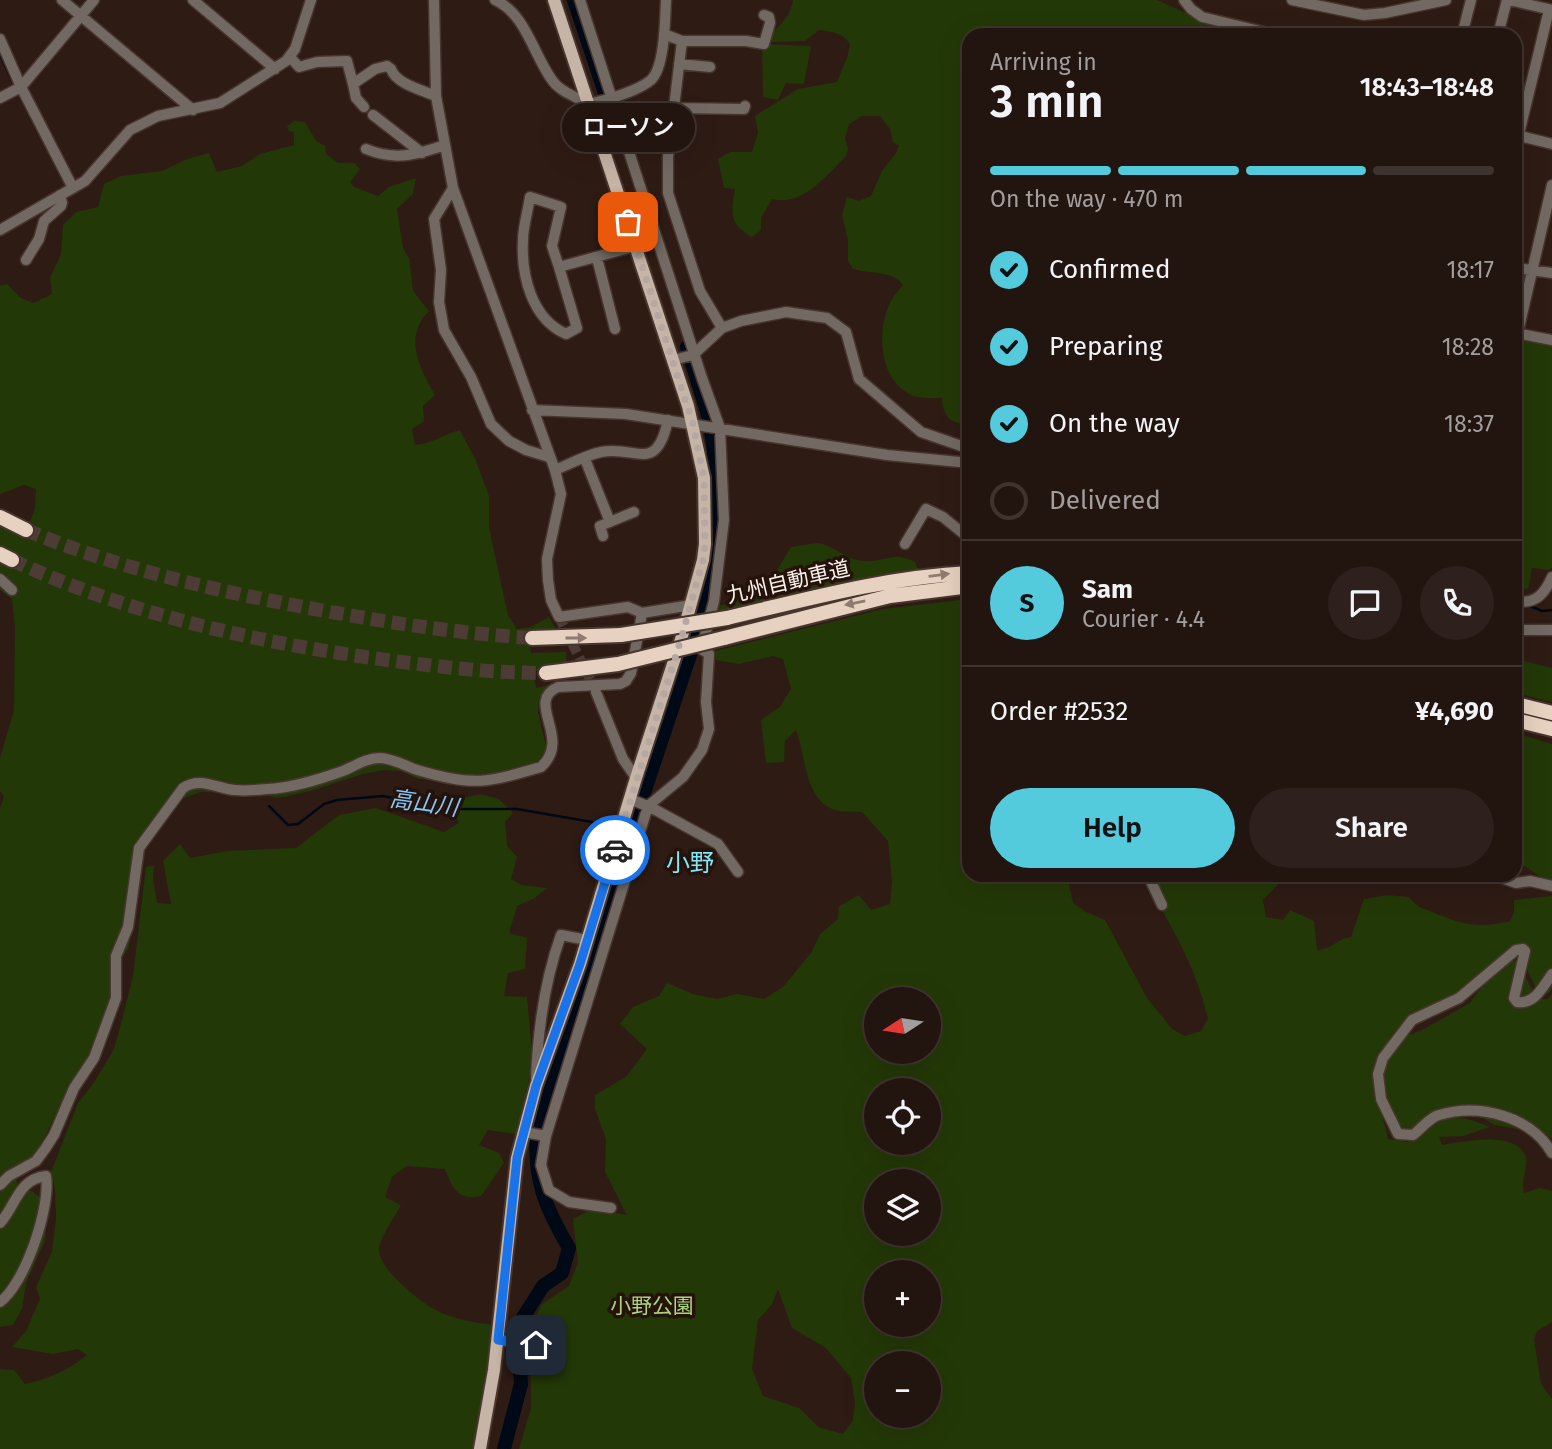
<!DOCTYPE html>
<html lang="en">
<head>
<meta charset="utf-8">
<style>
	body { margin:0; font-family:"Fira Sans","Noto Sans JP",sans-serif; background:#2e211d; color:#f1f3f6; height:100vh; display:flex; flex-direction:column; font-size:26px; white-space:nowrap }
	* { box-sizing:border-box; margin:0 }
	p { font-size:23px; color:#a29e9e }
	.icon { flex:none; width:38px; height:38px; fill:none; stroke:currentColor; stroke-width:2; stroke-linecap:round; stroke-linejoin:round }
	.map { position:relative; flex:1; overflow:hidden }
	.sheet { position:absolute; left:962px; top:28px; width:560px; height:854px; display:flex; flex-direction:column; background:#22140f; border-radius:21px; box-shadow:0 7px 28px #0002,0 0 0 2px #3f332f }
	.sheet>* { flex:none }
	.needle { width:46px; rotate:258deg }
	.fabs { position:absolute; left:864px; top:987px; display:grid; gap:14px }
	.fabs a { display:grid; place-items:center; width:77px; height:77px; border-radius:50%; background:#22140f; box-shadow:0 7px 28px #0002,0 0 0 2px #3f332f; font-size:35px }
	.pin { position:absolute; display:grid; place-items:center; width:60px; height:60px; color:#fff; margin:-30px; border-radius:14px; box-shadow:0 4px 10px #0006 }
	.courier { position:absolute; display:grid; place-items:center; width:70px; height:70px; margin:-35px; border:5px solid #1a73e8; border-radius:50%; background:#fff; color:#222; box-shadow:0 2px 9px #0007 }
	.bubble { position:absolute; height:49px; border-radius:24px; background:#22140f; box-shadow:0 7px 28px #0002,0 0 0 2px #3f332f; font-size:23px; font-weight:600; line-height:49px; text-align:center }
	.overview em { font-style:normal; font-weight:600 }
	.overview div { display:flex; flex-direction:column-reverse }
	.overview { display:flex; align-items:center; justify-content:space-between; height:119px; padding:0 28px }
	h1 { font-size:46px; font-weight:600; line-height:52px }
	.bar { display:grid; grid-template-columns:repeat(4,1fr); gap:10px 7px; align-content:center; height:84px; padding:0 28px }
	.bar i { height:9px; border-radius:5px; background:#3f332f }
	.bar .current { background:#54cadd }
	.bar p { grid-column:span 4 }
	.line { display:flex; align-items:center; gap:18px; padding:0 28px; border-top:2px solid #3f332f }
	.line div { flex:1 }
	.round { display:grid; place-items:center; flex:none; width:74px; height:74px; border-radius:37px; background:#2e211d }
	ol { padding:0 28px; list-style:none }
	li { display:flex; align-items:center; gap:21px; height:77px }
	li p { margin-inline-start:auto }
	li .icon { padding:7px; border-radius:50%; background:#54cadd; color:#111; stroke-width:4 }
	li:last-child { color:#a29e9e }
	li i { width:38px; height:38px; border:4px solid #3f332f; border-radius:50% }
	.action { display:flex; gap:14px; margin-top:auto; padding:14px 28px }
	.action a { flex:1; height:80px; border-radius:42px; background:#54cadd; color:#111; font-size:28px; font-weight:600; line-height:80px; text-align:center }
	.action a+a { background:#2e211d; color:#f1f3f6 }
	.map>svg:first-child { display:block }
	.green { fill:#233807; fill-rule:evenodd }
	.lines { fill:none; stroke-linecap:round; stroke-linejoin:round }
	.stream { stroke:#000916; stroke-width:2.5 }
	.river { stroke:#000916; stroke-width:14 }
	.minor-tunnel { stroke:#4d3b35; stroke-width:10; stroke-dasharray:10 5; stroke-linecap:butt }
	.highway-tunnel { stroke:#4d3b35; stroke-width:14; stroke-dasharray:14 7; stroke-linecap:butt }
	.minor-casing { stroke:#47352e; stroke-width:13 }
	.major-casing { stroke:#47352e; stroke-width:16 }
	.highway-casing { stroke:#47352e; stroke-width:18 }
	.minor { stroke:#726963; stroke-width:10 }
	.major { stroke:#c6b4a6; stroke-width:12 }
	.highway { stroke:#e7d1c0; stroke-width:14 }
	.highway-bridge-casing { stroke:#47352e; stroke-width:18; stroke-linecap:butt }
	.highway-bridge { stroke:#e7d1c0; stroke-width:14 }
	.oneway { fill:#8f7b6f }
	.done { stroke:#b5a7a2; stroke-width:7; stroke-dasharray:0 12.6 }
	.route { stroke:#1a73e8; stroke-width:9 }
	.labels { text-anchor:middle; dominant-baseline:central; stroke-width:7; stroke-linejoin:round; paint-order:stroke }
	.street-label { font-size:21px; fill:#fdf2ee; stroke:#24120b }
	.park-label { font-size:21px; fill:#abd67e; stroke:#24120b }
	.water-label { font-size:23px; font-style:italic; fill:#81c7f9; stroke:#24120b }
	.quarter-label { font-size:24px; fill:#80e8fa; stroke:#24120b }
</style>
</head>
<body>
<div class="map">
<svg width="1552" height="1449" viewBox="0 0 1552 1449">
	<rect width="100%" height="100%" fill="#2e1b14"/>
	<path class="green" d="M793,0H1157L1199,19L1224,26L1229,35H970L969,426C950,421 944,420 942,398C934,398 922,399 914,396C879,383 876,332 890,303C893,296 899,290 903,285C893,270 868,274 853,269L848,261V240L842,215L847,197L859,201L871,196L882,171L896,153L899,146L893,142L890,129L880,116H862L849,124L845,138L848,149L846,156C826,176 802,207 772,199L761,218V230L752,237C729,224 731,214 735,189L724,188L718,159L730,152H752L758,133L755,116L798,89L837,82L847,58L850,44C842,32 832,32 819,30L805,41L772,42L771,34C782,23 791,15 793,0Z
		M762,44L811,46L804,84L786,83L778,100L763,97Z
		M294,121L305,122L316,141L325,146L326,154L338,163H354L360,169L350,182L354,187L378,196L389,187L416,178L413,194L397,209L403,248L409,258L413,291L429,311C403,337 419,367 435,395L423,406L424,421L412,429L415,445C432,444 444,434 460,430L476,461L489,496V528L508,615L517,629L531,627L549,617L558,634H528L531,653L566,652L567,666L533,671L536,688L550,685L539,697L538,713L547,750L531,770L445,781L419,779L401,771L384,770L363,774L311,791L278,798L254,793L200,792L177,801L158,825L139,863L134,922L128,949L116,965L118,998L89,1073L79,1089L61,1104L34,1158L13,1172L21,1191H32L48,1204L45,1241L26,1283L22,1309L13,1325L0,1327V808L4,796L0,791V758L14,710L15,628L12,599L0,590V561L16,556L0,546V524L29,525L35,508L36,489L24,485L0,494V286L7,284L21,298L33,303L52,294L50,278L61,254L63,225L76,212L98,207L104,184L121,176L162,171L187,159L209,153L217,172L242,166L260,154L294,145V132L289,131L287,126Z
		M1516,338L1552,345V567L1549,570L1532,568L1529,586L1526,590L1519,582L1516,559Z
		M817,543C834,545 847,561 865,561C886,562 894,550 915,562L919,572L711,615L713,607L734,602L740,591L771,580L791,547Z
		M969,599L970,875H1067L1073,903L1086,912L1105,920L1147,998L1172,1029L1185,1036L1201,1031L1208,1019C1196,966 1169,921 1141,875H1287L1263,900L1266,917L1283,920L1290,910L1314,921L1317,950C1333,949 1336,939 1351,937L1364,899L1387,895L1409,897C1423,913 1421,906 1437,914C1466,926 1480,928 1510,921L1514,912V900L1552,896V989L1549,993L1542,995L1536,989L1521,955L1513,952L1457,1005L1403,1032L1393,1041L1376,1090L1388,1139L1408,1142C1440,1117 1451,1110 1490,1127L1463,1136L1439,1137L1442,1145C1463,1142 1514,1130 1525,1155C1530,1166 1520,1178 1524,1193L1540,1188L1552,1191V1322L1537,1331L1534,1339L1541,1384L1552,1399V1449H519L531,1408L530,1326L542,1304L569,1286L578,1262L573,1219L592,1209L627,1215L605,1172L606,1139L595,1109V1095L626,1077L647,1049L620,1024L633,1007L659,996L667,983L693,994L717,999L737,994L764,999L783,987L811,953L820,934L838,919L839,906L859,895L871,910L890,904L892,882L888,841L862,812C853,811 838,813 830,808C804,794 806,756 796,730L785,741L784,762L766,763L761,720L780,707L791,689L783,659L773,656L739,664L716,660L715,651L883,609ZM877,999H929V1052H877ZM877,1090H929V1143H877ZM877,1181H929V1234H877ZM877,1272H929V1325H877ZM778,1289L792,1328L826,1348L851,1378L855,1403L853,1420L843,1434L818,1427L799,1408L763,1396L752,1369L758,1320L772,1304ZM877,1363H929V1416H877Z
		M1524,661L1552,668V702L1516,693V670Z
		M1516,733L1552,744V885L1516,860Z
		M481,794L499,799L513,813L505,822L507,846L517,857L511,879L522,885L547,888L535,898L517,906L509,933L527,938L525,969L508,973L504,996L527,997L533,1063L516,1134L488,1130L479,1145L499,1153L504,1163L481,1196C458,1201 452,1188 445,1169L406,1166L392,1177L385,1197L401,1205C396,1215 380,1238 379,1248C377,1267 417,1299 432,1308C448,1317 470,1323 489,1324L496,1338L483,1449H0V1369L14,1370L25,1384C48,1379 69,1370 87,1355L78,1349L53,1354L12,1347L26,1331L40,1299L36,1287L52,1252L56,1219L55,1189L51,1172L78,1103L95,1081L114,1049L122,1020L133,976L146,867L154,865L153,879L157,903L171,904L163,861L180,844L190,858L228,851L296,848L339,815L376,808L444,832L459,823L450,808L462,798Z
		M1509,961H1517C1525,973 1529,987 1539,999H1548L1552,994V1139L1546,1134L1495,1125L1477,1115L1434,1113L1401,1136H1393L1380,1076L1385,1062L1404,1037L1422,1030L1470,1003L1489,977Z"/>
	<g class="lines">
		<path class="stream" d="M0,54L15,87
			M18,93L47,148
			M1530,606L1542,611L1552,610
			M269,806L288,825L298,824L324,804L337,800L383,796L447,809H517L592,822"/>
		<path class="river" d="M574,0L610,108
			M504,1449L521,1384L518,1334L522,1319L543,1286L562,1273L569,1248C545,1207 533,1179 537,1130L601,922L690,655L715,552L718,523L714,451L709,418L687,347"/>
		<path class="minor-tunnel" d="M559,617L596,691"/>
		<path class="highway-tunnel" d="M26,530C117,568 212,590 309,608C385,622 454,633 532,638
			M12,560C129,615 260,643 387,660C440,667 493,673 546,673"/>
		<g class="minor-casing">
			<path id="minor" d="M62,0L193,110
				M193,0L275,69
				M434,0L436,96L453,188L555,470L561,494L547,559L548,580L551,600L559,617L628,607L642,613L691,605
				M495,0C526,14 533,54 552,80C560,92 577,97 589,104C606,100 638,91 651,80C665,67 665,19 666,0
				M580,0L702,378L720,428L724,520L714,601L702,647
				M1184,0L1191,9L1202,17L1276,35
				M1292,0L1364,15L1385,13L1446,0
				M1509,0L1552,10
				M664,34L682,41L668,157V193L700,291L722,328
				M1462,35L1471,0
				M1498,35L1507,0
				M0,39L21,87L73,188
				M682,41H746L764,44L770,23L769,17L764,15
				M290,57L299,67L317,62L347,61L353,84L375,69L387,66L391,69C396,84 422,90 436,96
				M679,64L710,67
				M353,84L356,98L364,107
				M0,98L21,87L94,0
				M674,108L744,109L745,106
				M373,115L422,153
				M1516,135L1552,144
				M1516,146L1549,10
				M366,149C395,161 416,155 445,145
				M453,188L434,219L441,270L439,302L444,330L471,377L491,424L509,441L526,450L549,457
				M0,230L85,181L130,130L158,116L220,103L286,61L295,49L311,0
				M597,258L615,329
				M26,260L39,239L44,221L61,206L62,203L60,195
				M559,267L552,246L561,207L530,197C528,211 523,226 523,240C521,276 532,319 566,334L577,328L559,267L636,246
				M1516,268L1552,273
				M1518,332L1552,185
				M1516,333L1552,340
				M673,360L693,355L722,328L741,321L786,312L827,318L846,332L859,379L921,432L970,449
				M532,410L626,414L887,455L970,463
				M585,459L610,522
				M555,470C570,464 586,455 601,452C636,445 656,475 668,420
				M603,536L600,526L634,512
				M905,544L926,509L943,517L965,535
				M0,579L12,590
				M1516,602C1536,603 1544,595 1552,577
				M1516,630H1552
				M596,692L623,759L636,778
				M630,799L652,808L718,844L738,872
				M1148,875L1162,905
				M1494,875L1516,883L1530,881L1552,886
				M1552,974C1543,987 1534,1005 1517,1002L1514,998L1525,951L1523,949L1516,950L1459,998L1412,1020L1383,1058L1378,1074L1381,1099L1398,1134L1413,1135C1421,1129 1430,1117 1439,1115C1479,1103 1531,1116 1552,1153
				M536,1078C538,1029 544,982 561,935L587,940
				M524,1132L546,1136
				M0,1185L9,1176L36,1161L45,1149L54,1135L74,1088L94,1058L116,998V956L128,927L139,848L183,788C201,776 217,789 235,790C245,791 257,790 267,789C292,788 317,780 340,772C354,767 365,758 380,758C394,758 408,768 421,771C474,787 489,782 541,767C573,738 524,702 558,687L620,684L626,681L631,673L642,613
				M611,1208L569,1202L549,1190L541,1165L546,1136L648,806L683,777L702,750L709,729L706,702L709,654L694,644
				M0,1223C16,1206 18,1179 46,1176C51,1207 25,1284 0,1302
				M498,1340L536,1344L546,1333"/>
		</g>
		<g class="major-casing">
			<path id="major" d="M480,1449L494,1370L517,1158L536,1086L580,964L636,778L682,636L703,560L705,544L704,478L688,406L554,0"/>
		</g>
		<g class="highway-casing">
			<path id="highway" d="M0,517L26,530
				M0,554L12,560
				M727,618C807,599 887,577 970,573
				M532,638L621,635
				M724,638L890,596L970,586
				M546,673L618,664
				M1516,704L1552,713
				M1516,720L1552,729"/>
		</g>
		<use href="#minor" class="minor"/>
		<use href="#major" class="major"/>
		<use href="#highway" class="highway"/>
		<g class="highway-bridge-casing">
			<path id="highway-bridge" d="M621,635L727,618
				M618,664L724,638"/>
		</g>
		<use href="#highway-bridge" class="highway-bridge"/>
	</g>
	<defs><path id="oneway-solid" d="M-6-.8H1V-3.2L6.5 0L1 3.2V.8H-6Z" transform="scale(1.75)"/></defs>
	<g class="oneway">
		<use href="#oneway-solid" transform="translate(939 575) rotate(-7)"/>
		<use href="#oneway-solid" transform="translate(855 603) rotate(168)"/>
		<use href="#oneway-solid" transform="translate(576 638)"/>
	</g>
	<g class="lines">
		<path class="done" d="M615,850L682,636L703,560L705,544L704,478L693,424L628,222"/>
		<path class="route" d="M536,1345L498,1340L517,1158L536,1086L580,964L615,850"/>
	</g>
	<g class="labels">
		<g class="street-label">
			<text transform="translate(788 582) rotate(-13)">九州自動車道</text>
		</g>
		<g class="park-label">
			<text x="652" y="1306">小野公園</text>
		</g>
		<g class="water-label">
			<text transform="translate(424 803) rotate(8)">高山川</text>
		</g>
		<g class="quarter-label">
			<text x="690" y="863">小野</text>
		</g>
	</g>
</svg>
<div class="fabs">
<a><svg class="needle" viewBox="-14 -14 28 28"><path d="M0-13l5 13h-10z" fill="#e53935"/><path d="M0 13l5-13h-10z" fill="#a29e9e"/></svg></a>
<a><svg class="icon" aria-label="locate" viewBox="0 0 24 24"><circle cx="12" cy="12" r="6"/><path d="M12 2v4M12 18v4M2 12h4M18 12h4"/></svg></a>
<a><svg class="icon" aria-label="layers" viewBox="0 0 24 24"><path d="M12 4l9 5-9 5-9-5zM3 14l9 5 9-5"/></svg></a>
<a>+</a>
<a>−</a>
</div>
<div class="pin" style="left:628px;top:222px;background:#ea580c"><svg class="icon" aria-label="bag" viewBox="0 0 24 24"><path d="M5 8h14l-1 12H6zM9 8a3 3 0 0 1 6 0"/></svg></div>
<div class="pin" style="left:536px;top:1345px;background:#1f2937"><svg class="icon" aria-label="home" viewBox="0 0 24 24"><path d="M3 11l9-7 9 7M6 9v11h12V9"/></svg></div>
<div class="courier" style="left:615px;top:850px"><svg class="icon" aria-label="car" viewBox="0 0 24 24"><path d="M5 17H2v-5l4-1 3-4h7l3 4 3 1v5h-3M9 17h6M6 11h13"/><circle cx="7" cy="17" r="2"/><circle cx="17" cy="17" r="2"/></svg></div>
<div class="bubble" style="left:562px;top:103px;width:133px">ローソン</div>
<section class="sheet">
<div class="overview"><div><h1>3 min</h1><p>Arriving in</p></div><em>18:43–18:48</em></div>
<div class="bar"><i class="current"></i><i class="current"></i><i class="current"></i><i></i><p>On the way · 470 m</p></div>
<ol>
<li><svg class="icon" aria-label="check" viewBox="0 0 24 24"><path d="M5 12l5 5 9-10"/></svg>Confirmed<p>18:17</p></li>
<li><svg class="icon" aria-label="check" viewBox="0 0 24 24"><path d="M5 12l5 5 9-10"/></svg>Preparing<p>18:28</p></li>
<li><svg class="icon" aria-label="check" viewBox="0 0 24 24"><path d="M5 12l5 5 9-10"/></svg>On the way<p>18:37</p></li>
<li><i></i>Delivered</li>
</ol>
<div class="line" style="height:126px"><b class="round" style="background:#54cadd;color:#111">S</b><div><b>Sam</b><p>Courier · 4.4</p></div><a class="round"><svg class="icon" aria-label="chat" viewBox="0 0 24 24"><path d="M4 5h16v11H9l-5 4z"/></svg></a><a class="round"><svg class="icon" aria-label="phone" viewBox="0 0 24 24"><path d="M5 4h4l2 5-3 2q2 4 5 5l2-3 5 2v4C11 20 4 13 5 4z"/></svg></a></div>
<div class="line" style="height:91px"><div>Order #2532</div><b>¥4,690</b></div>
<div class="action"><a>Help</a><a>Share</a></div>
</section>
</div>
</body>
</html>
